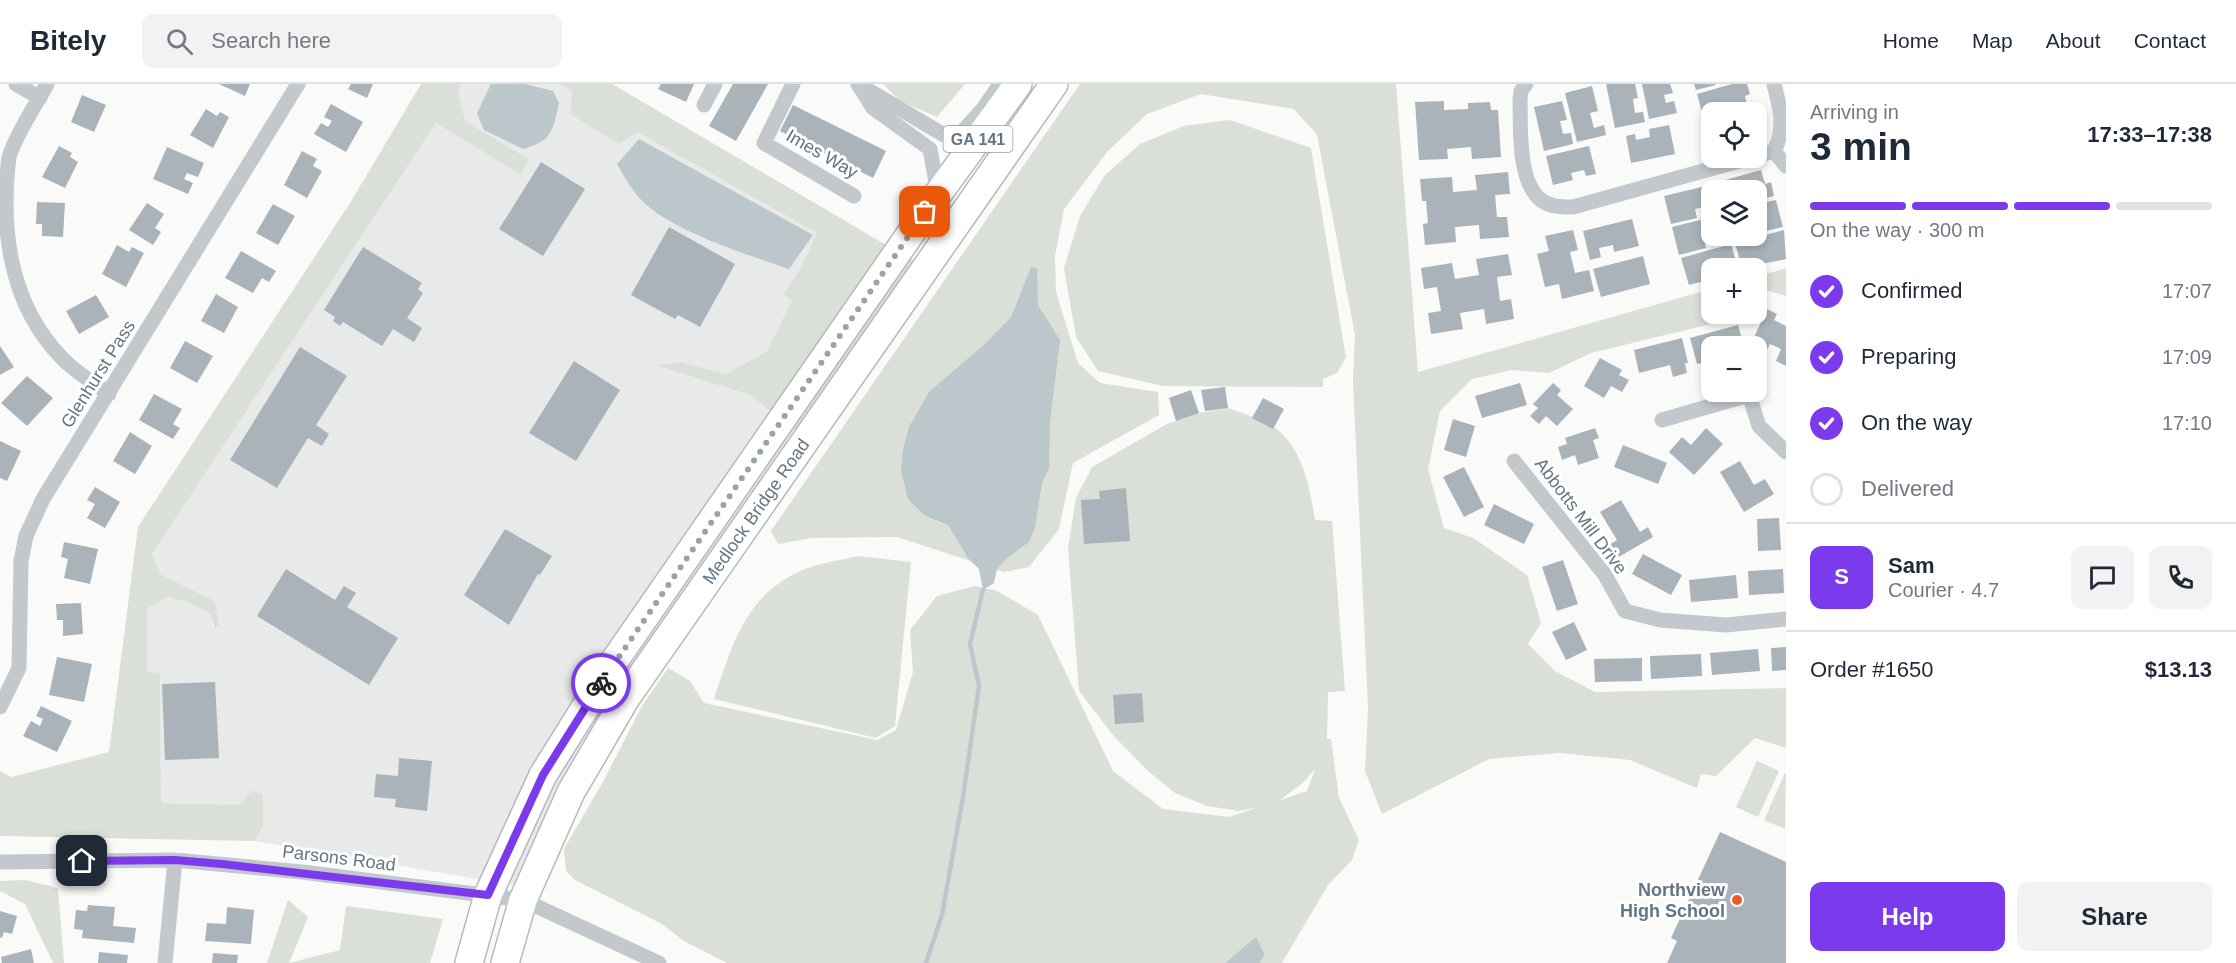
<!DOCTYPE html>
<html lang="en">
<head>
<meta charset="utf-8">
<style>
	body { margin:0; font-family:Helvetica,sans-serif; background:#f2f2f3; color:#1f2937; height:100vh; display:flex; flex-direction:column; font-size:22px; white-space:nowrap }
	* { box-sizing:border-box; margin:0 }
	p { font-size:20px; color:#747a83 }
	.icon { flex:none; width:33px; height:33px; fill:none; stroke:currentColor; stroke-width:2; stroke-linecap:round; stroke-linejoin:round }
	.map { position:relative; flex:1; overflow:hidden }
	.details { display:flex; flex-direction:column; background:#fff; width:450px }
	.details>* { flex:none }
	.controls { position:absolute; left:1701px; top:18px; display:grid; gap:12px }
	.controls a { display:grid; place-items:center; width:66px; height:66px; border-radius:12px; background:#fff; box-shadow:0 3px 9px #0003; font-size:30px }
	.pin { position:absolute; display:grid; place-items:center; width:51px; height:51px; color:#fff; margin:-26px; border-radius:12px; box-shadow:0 3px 9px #0006 }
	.courier { position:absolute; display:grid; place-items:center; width:60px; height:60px; margin:-30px; border:4px solid #7c3aed; border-radius:50%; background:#fff; color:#222; box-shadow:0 2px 8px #0007 }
	.headline em { font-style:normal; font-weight:600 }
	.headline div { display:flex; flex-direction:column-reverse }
	.headline { display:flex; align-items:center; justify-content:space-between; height:102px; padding:0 24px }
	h1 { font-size:39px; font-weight:600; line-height:45px }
	.bar { display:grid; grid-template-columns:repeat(4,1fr); gap:9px 6px; align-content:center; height:72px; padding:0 24px }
	.bar i { height:8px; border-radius:4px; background:#e0e1e3 }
	.bar .selected { background:#7c3aed }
	.bar p { grid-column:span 4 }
	.line { display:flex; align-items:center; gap:15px; padding:0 24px; border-top:2px solid #e0e1e3 }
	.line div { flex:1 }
	.round { display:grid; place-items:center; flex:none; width:63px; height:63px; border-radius:12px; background:#f2f2f3 }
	ol { padding:0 24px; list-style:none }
	li { display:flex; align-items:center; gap:18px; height:66px }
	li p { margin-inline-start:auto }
	li .icon { padding:6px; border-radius:50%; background:#7c3aed; color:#fff; stroke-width:4 }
	li:last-child { color:#747a83 }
	li i { width:33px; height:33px; border:3px solid #e0e1e3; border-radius:50% }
	.action { display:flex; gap:12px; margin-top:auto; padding:12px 24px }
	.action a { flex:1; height:69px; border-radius:12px; background:#7c3aed; color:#fff; font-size:24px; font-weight:600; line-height:69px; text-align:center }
	.action a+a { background:#f2f2f3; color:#1f2937 }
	header { display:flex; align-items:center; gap:36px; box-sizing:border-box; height:84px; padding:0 30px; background:#fff; border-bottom:2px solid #e0e1e3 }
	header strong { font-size:28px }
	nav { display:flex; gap:33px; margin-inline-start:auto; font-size:21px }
	.search { width:420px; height:54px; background:#f2f2f3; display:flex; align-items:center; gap:15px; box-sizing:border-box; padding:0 21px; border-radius:12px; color:#747a83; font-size:22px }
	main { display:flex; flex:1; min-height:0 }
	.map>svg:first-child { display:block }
	.built { fill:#e8e9e9 }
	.green { fill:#dadfd7; fill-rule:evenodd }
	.water { fill:#bcc7cc }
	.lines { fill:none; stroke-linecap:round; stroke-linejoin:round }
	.stream { stroke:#bcc7cc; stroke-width:4.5 }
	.building { fill:#aab3b9 }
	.highway-casing { stroke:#b4b9bd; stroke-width:30 }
	.street { stroke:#c3c8cc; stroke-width:15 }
	.highway { stroke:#fff; stroke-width:27 }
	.done { stroke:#98a4ac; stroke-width:6; stroke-dasharray:0 10.8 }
	.route { stroke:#7c3aed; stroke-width:8 }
	.poi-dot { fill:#e65c2b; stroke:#fff; stroke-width:2 }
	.labels { text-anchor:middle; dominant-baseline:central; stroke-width:6; stroke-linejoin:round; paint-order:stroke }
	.shield { fill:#fff; stroke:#929ea8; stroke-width:1.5 }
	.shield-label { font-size:16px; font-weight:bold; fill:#647583 }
	.street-label { font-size:18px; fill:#647583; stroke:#fff }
	.poi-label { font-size:18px; font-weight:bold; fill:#647583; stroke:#fff; text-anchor:end }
</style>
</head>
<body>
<header>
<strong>Bitely</strong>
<div class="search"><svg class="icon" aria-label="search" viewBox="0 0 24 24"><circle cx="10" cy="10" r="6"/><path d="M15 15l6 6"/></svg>Search here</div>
<nav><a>Home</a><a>Map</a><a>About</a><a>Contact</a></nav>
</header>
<main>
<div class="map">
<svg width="1786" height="879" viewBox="0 0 1786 879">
	<rect width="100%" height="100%" fill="#fafaf8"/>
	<path class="built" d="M461,0H559L572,7L570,30L619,60L637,48L817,149L800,185L783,209L792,216L767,267L726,290L681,278L658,281L750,311L802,352L519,802L254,757L263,743V712L252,706L239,721L161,719L160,590L147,588V523L168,513L187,518L210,530L214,544L215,517L160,491L152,470L436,39L523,90L529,75L465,37L458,6Z"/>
	<path class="green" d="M421,0H461L458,6L465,37L529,75L522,91L436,39L152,470L161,491L215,517L219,542L215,544L210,530L187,518L168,513L147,524V588L160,589L161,719L239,721L252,706L263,711V743L254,757L0,752V687L11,693L109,668L138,443L350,119Z
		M559,0H612L915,178L802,352L750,311L656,281L681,278L726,290L767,267L792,216L783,210L800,185L817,149L637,48L619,60L570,30L572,7Z
		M883,0H965L937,33L900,17Z
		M1080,0H1396L1418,288L1711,205L1712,230H1731L1719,238L1591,269L1549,289L1512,286L1472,295L1440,327L1428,385L1444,444L1473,454L1527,491L1541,539L1528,560L1555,587L1595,608L1786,604V664L1755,654L1716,692L1701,690L1697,704L1630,676L1559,669L1489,675L1382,730L1365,687L1368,624L1353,297L1355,251L1317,51L1294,25L1201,10L1147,30L1108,67L1064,125L1055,172L1056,208L1078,279L1100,299L1158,308L1159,331L1073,379L1059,445L1029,483L1004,488L897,453L812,454L778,460L771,447Z
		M1230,36L1311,64L1346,274L1337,289L1323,295V303L1163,302L1098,287L1076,253L1064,184L1080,132L1105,91L1140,60L1184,42Z
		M1786,184V212L1766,206L1757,212V193Z
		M1228,324C1244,330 1266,336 1279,347C1304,369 1310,405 1315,436L1332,437L1345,607L1328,608L1327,655H1331L1339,714L1359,756L1352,776L1328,801L1282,879H1260L1265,869L1256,854L1225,879H727L684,857L662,840L575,796L566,787L564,765L604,696L642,622L668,584L690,597L704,619L877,656L896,646L913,588L910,546L937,512L975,502L997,507L1038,531L1113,687L1163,725L1229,733L1259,723L1239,727L1207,722L1175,709L1148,687L1113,651L1079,607L1068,464L1076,414L1092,383L1167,340L1199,329ZM1315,685L1307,707L1280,716L1304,698Z
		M858,472L911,478L895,642L876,654L714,615C733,559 745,510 805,485C821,479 841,476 858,472Z
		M1757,677L1779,687L1758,733L1736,723Z
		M1785,689L1786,690L1785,745L1764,736Z
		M25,796L58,804L64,879H53L25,820L0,807V797Z
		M288,816L308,833L289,879L340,866L346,822L443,835L430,879H267Z"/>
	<path class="water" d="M491,0H525L553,7L559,19C552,48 553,56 523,65L484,46L477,29Z
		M639,55L813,151L789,185C749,171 663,145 637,111C629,102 623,90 617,80Z
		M1031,183L1037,184L1038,221L1060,256L1050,338L1049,384L1042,399L1035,444L1029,458L1006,475L997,485L994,499L983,506L979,485L968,474L948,441L924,431L908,415L901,386L903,366L909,343L929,308L986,259L1011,233Z
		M1256,853L1265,870L1260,879H1225Z"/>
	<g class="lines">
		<path class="stream" d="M926,879L942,831L963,713L979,602L970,560L983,506"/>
	</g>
	<path class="building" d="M219,0H250L245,12Z
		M351,0H373L367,14L348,5Z
		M661,0H694L686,18L658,5Z
		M733,0H768L736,57L709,42Z
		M1606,0H1635L1638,14L1633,15L1635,29L1643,28L1645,38L1615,44Z
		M1642,0H1670L1673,9L1664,11L1666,19L1674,17L1677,29L1649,35Z
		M1694,0H1715L1716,1L1696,6Z
		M1732,0H1747L1750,10L1745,12L1748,25L1735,28H1712V34L1704,36L1697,10Z
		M1592,2L1598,27L1590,29L1594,44L1604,41L1606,51L1577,58L1565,9Z
		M82,11L106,21L94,48L71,38Z
		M1444,17V26L1468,25V19L1490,18L1491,26H1498L1501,73L1472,75L1471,63L1447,65L1448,75L1419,76L1415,18Z
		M1562,17L1567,36L1560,37L1563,50L1571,49L1573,60L1544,67L1534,23Z
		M331,20L363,38L346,68L314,50L321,39L328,43L332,37L324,33Z
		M793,21L886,67L873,94L780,47Z
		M206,25L217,32L220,28L229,33L213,64L190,51Z
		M1712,38V65H1711L1705,40Z
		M1756,40L1761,55L1756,56Z
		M1669,41L1675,70L1631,79L1626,52L1635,50L1636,56L1650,53L1649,45Z
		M59,62L72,69L70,73L78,78L65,104L42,93Z
		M1589,62L1596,90L1586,92L1584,86L1571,89L1573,96L1553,101L1546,72Z
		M167,63L204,79L198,93L187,89L184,95L193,99L188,110L153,95Z
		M302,67L317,75L313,82L322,87L307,114L284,101Z
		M541,78L585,105L543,172L499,145Z
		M1761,86L1765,100L1771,98L1774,112L1756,117V106H1720L1718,98Z
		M1508,88L1510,110L1495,111L1497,133H1507L1509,153L1480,155L1479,141L1455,143L1456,158L1425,161L1423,140L1428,139L1426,117H1422L1420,95L1452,93L1453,108L1477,106L1475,91Z
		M1714,100L1712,131L1708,122L1695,125L1697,134L1671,140L1664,112Z
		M1776,116L1783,143L1756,149V120Z
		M37,118L65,119L63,153L42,152V140H36Z
		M147,119L164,130L155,144L161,148L153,161L129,146Z
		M273,120L295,132L278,161L256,149Z
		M1712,133V153L1704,155L1706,164L1679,171L1672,143Z
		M1632,135L1639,162L1614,168L1613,161L1599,164L1601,173L1590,176L1583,147Z
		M669,143L735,180L700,243L678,231L675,235L631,211Z
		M1573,146L1578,166L1570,168L1575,189L1589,186L1594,207L1562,215L1559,200L1545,203L1537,170L1549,167L1545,152Z
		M1784,146L1786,175L1742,184L1735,159Z
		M1717,152H1728L1730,158L1719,161Z
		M1731,160L1738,184H1712V195L1689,201L1681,174Z
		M117,161L129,168L132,163L144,169L126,203L102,190Z
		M363,163L422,199L418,205L423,209L407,234L422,244L414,258L393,245L382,262L343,238L340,242L333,237L335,233L324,226Z
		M241,167L276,187L269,198L262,194L253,209L225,194Z
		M1508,170L1512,191L1497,193L1500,217L1511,215L1514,235L1486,240L1484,225L1460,229L1463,245L1431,250L1428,229L1441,227L1437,203L1424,205L1421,184L1452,179L1455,195L1479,191L1476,175Z
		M1643,172L1650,200L1601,213L1593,185Z
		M216,210L238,223L224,249L201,237Z
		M96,211L109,233L79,250L66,227Z
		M1767,225L1777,230L1774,236L1786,242V282L1776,277L1781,265L1770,260L1765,270L1756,267V262H1750Z
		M1738,241L1744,262H1712V286L1705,288L1702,279L1697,280L1690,254Z
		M1682,254L1688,279H1685L1687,289L1673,293L1670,281L1639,289L1634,266Z
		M185,257L213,272L197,299L170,284Z
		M0,262L14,283L0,291Z
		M300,263L347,292L316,341L329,350L322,362L308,354L277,404L230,376Z
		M1600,274L1622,286L1619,291L1629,296L1622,308L1611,302L1604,314L1584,302Z
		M574,277L620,306L576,377L529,349Z
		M27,292L53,314L27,342L1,319Z
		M1520,299L1527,321L1482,334L1475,312Z
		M1553,299L1561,306L1557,311L1573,325L1557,342L1546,332L1539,340L1530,332L1538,324L1533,320Z
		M1225,303L1228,324L1205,327L1201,306Z
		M1191,306L1199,329L1176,337L1169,314Z
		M154,310L182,325L173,340L180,344L173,355L139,336Z
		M1263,314L1284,325L1273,345L1252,334Z
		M1453,335L1475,342L1466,373L1444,366Z
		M1595,344L1599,354L1593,356L1599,374L1578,381L1575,371L1562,376L1558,363L1567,360L1565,354Z
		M1706,344L1723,360L1694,391L1669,368L1682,353L1691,361Z
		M130,348L152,362L135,390L113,377Z
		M0,357L21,367L7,397L0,394Z
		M1623,361L1667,379L1658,400L1614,383Z
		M1740,377L1754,401L1765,395L1774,410L1744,428L1720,388Z
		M1464,383L1484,423L1464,433L1443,393Z
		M95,403L120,418L105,444L87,434L95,420L87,416Z
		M1126,404L1130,457L1084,460L1081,416L1100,415L1099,407Z
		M1621,416L1640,448L1648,443L1653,453L1617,474L1609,461L1617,456L1600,428Z
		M1494,420L1534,440L1524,460L1484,441Z
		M1779,434L1781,466L1758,467L1757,435Z
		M505,445L552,472L540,491L538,490L509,541L464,511Z
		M64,458L98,465L90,500L64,494L68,475L61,473Z
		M1643,470L1682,491L1671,511L1632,490Z
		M1563,476L1578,520L1557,527L1542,483Z
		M286,485L335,516L344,502L356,509L347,523L398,554L369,601L257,532Z
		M1783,485L1784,509L1749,511L1748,487Z
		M1736,491L1738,514L1691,518L1689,496Z
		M81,519L83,550L63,552V536H57L56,520Z
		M1574,538L1587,566L1566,576L1552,548Z
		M1786,563V586L1772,587L1771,564Z
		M1758,565L1760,587L1712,591L1710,569Z
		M1701,570L1702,592L1651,595L1650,572Z
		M57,573L92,580L84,618L49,611Z
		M1642,574V597L1595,598L1594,575Z
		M215,598L219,674L165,676L162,600Z
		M1142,609L1144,638L1115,640L1113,611Z
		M41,622L72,637L57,668L23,652L31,637L40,642L43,635L36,632Z
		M399,674L432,677L427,727L395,723L396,715L374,713L376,690L398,692Z
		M1720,748L1786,778V879H1667L1677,857L1671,854Z
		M88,821L115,823L113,842L136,844L134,859L82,854L83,846L74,845L76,826L87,827Z
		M227,823L254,826L251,860L205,857L207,839L226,840Z
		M0,827L17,832L12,850L4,848L2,854L0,853Z
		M31,865L34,879H2L1,873Z
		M99,868L128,871L127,879H98Z
		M213,869L238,871L237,879H212Z"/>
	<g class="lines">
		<g class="highway-casing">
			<g id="highway">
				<path d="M469,879L488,811L543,691L615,576L938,110L1018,0"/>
				<path id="s1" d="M505,879L523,816L571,708L626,614L1054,0"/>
			</g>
		</g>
		<path class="street" d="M16,0L40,14
			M47,0C35,23 17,48 9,73C0,146 10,221 62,274C75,288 94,299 109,310
			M793,0L764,59L854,112
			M858,0L944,51L962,48L983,25L1000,0
			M858,0L873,24L930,65L938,110
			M1526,0L1521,7L1520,16C1521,43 1517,97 1541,116C1550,123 1562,123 1573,123L1750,74
			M704,21L715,0
			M1774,67L1786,82
			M1756,72L1774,67C1786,44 1780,24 1774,0
			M1662,336L1749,311L1759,342L1786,368
			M1514,377L1605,491L1625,527L1660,536L1726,541L1786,535
			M0,623L19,584L21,477L26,452L43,415L298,0
			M0,778L175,776L302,788L523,816L659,879
			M165,879L175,776"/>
		<use href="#highway" class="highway"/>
	</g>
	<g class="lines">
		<path class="done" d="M601,599L925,128"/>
		<path class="route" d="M82,777L175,776L222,780L488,811L543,691L601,599"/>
	</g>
	<circle class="poi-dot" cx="1737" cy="816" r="6"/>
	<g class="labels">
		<rect class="shield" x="943.5" y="42" width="69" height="26" rx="4.5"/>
		<g class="shield-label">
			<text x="978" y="55">GA 141</text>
		</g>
		<g class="street-label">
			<text transform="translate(822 70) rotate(30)">Imes Way</text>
			<text transform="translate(98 290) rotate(-58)">Glenhurst Pass</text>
			<text stroke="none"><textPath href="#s1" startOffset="520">Medlock Bridge Road</textPath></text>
			<text transform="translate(1581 432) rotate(53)">Abbotts Mill Drive</text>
			<text transform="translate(339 774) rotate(7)">Parsons Road</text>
		</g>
		<g class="poi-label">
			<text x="1725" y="806">Northview<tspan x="1725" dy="21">High School</tspan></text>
		</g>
	</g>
</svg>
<div class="controls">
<a><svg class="icon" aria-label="locate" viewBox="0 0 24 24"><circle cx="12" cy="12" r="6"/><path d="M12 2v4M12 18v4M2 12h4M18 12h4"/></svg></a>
<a><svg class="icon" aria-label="layers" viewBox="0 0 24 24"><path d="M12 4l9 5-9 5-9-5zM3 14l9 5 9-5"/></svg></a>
<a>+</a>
<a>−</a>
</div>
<div class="pin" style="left:925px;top:128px;background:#ea580c"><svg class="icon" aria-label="bag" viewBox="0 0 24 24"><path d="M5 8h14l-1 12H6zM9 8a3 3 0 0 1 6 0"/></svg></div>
<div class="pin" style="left:82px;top:777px;background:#1f2937"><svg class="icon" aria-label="home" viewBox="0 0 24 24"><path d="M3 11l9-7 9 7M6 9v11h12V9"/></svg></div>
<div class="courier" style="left:601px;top:599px"><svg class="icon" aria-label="bike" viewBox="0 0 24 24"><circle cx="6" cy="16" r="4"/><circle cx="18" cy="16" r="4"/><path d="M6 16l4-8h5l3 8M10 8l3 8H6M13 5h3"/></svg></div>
</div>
<section class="details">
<div class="headline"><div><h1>3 min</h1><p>Arriving in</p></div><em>17:33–17:38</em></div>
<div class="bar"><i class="selected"></i><i class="selected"></i><i class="selected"></i><i></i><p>On the way · 300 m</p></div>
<ol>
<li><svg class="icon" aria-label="check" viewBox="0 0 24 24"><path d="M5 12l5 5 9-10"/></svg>Confirmed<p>17:07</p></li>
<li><svg class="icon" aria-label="check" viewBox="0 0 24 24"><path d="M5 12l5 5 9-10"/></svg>Preparing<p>17:09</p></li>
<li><svg class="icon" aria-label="check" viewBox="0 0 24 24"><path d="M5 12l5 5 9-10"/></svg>On the way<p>17:10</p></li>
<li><i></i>Delivered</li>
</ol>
<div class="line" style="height:108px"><b class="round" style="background:#7c3aed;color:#fff">S</b><div><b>Sam</b><p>Courier · 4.7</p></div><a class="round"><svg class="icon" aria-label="chat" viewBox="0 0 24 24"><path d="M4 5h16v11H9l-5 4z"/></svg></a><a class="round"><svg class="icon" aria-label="phone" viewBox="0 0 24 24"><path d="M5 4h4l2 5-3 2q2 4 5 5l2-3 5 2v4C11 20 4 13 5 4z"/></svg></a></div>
<div class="line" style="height:78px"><div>Order #1650</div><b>$13.13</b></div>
<div class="action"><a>Help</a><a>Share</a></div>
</section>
</main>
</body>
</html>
